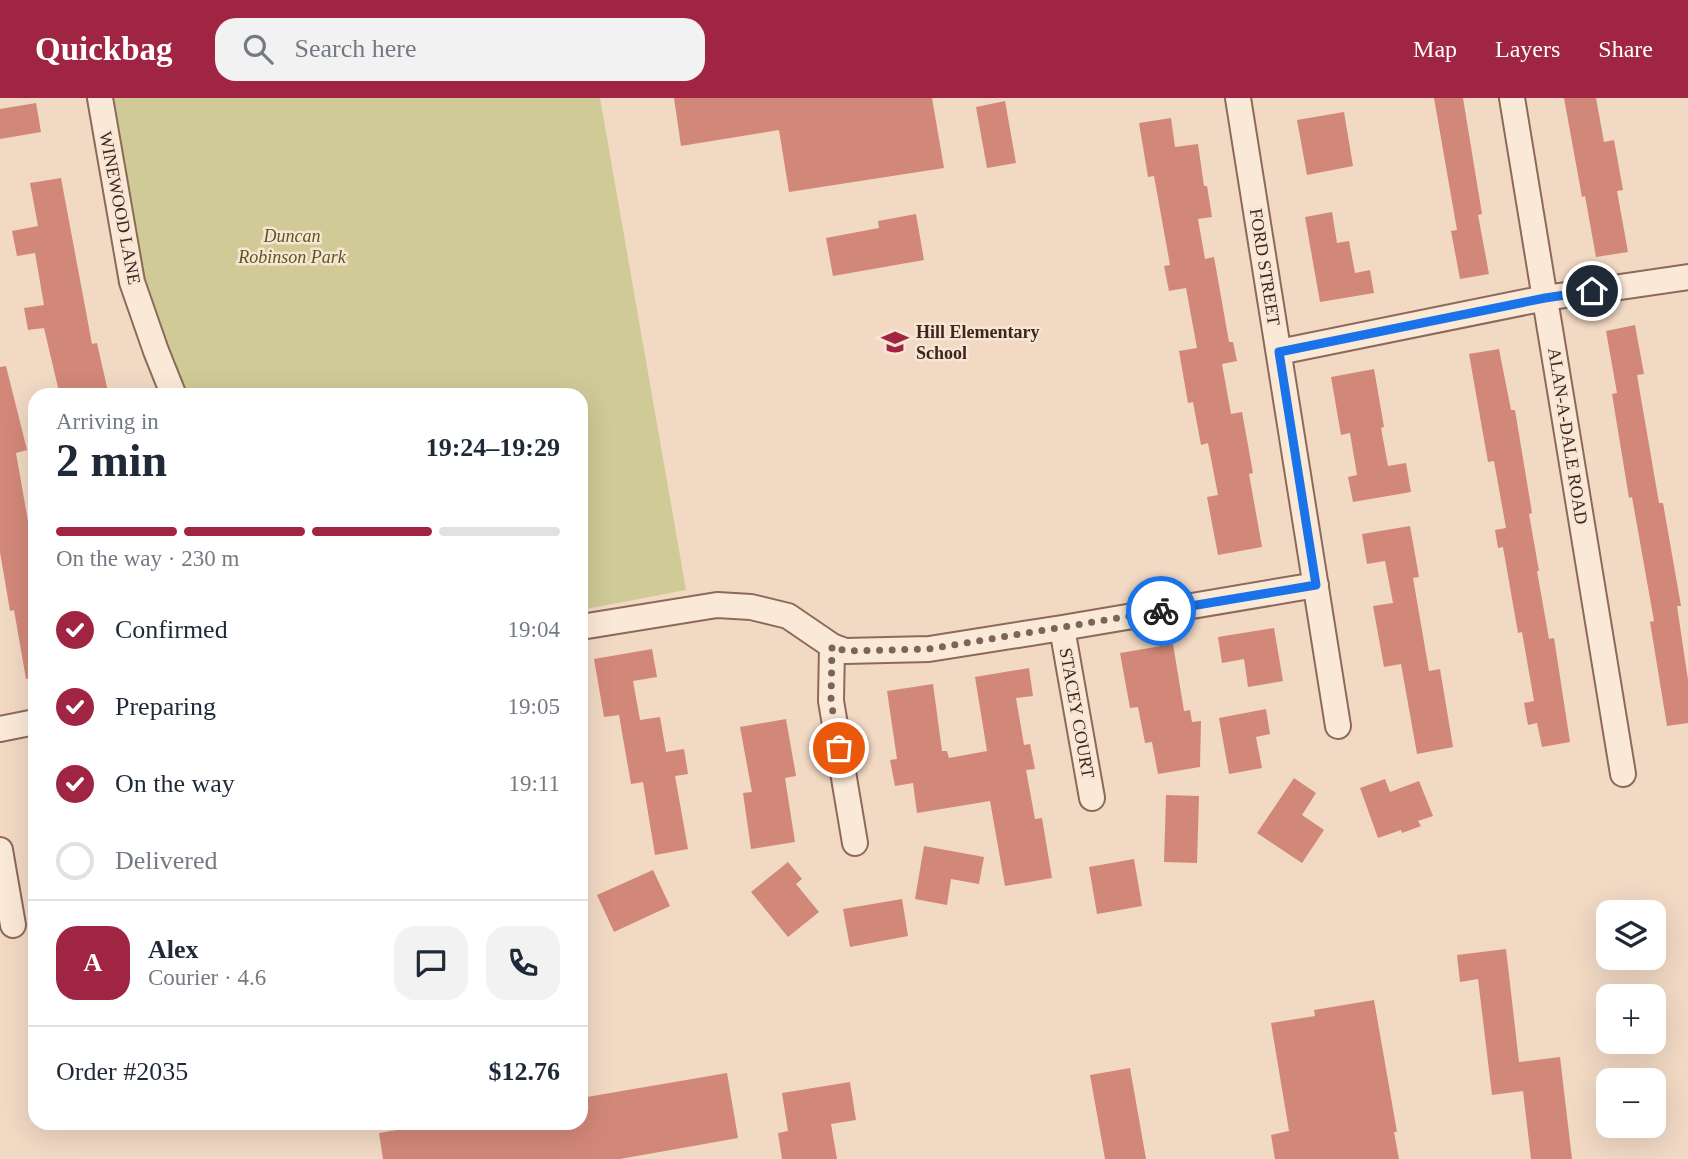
<!DOCTYPE html>
<html lang="en">
<head>
<meta charset="utf-8">
<style>
	body { margin:0; font-family:Georgia,serif; background:#f2f2f3; color:#1f2937; height:100vh; display:flex; flex-direction:column; font-size:26px; white-space:nowrap }
	* { box-sizing:border-box; margin:0 }
	p { font-size:23px; color:#747a83 }
	.icon { flex:none; width:38px; height:38px; fill:none; stroke:currentColor; stroke-width:2; stroke-linecap:round; stroke-linejoin:round }
	.map { position:relative; flex:1; overflow:hidden }
	.drawer { position:absolute; left:28px; top:290px; width:560px; height:742px; display:flex; flex-direction:column; background:#fff; border-radius:21px; box-shadow:0 7px 28px #0002 }
	.drawer>* { flex:none }
	.buttons { position:absolute; left:1596px; top:802px; display:grid; gap:14px }
	.buttons a { display:grid; place-items:center; width:70px; height:70px; border-radius:14px; background:#fff; box-shadow:0 7px 28px #0002; font-size:35px }
	.pin { position:absolute; display:grid; place-items:center; width:60px; height:60px; color:#fff; margin:-30px; border:4px solid #fff; border-radius:50%; box-shadow:0 2px 7px #0007 }
	.courier { position:absolute; display:grid; place-items:center; width:70px; height:70px; margin:-35px; border:5px solid #1a73e8; border-radius:50%; background:#fff; color:#222; box-shadow:0 2px 9px #0007 }
	.headline em { font-style:normal; font-weight:800 }
	.headline div { display:flex; flex-direction:column-reverse }
	.headline { display:flex; align-items:center; justify-content:space-between; height:119px; padding:0 28px }
	h1 { font-size:46px; font-weight:800; line-height:52px }
	.bar { display:grid; grid-template-columns:repeat(4,1fr); gap:10px 7px; align-content:center; height:84px; padding:0 28px }
	.bar i { height:9px; border-radius:5px; background:#e0e1e3 }
	.bar .active { background:#a02542 }
	.bar p { grid-column:span 4 }
	.line { display:flex; align-items:center; gap:18px; padding:0 28px; border-top:2px solid #e0e1e3 }
	.line div { flex:1 }
	.round { display:grid; place-items:center; flex:none; width:74px; height:74px; border-radius:21px; background:#f2f2f3 }
	ol { padding:0 28px; list-style:none }
	li { display:flex; align-items:center; gap:21px; height:77px }
	li p { margin-inline-start:auto }
	li .icon { padding:7px; border-radius:50%; background:#a02542; color:#fff; stroke-width:4 }
	li:last-child { color:#747a83 }
	li i { width:38px; height:38px; border:4px solid #e0e1e3; border-radius:50% }
	header { display:flex; align-items:center; gap:42px; box-sizing:border-box; height:98px; padding:0 35px; background:#a02542; color:#fff }
	header strong { font-size:33px }
	nav { display:flex; gap:38px; margin-inline-start:auto; font-size:24px }
	.search { width:490px; height:63px; background:#f2f2f3; display:flex; align-items:center; gap:18px; box-sizing:border-box; padding:0 24px; border-radius:21px; color:#747a83; font-size:26px }
	.map>svg:first-child { display:block }
	.green { fill:#d0ca97 }
	.building { fill:#d28878 }
	.lines { fill:none; stroke-linecap:round; stroke-linejoin:round }
	.minor-casing { stroke:#8d6959; stroke-width:28 }
	.minor { stroke:#fbe9d8; stroke-width:24 }
	.done { stroke:#7b6558; stroke-width:7; stroke-dasharray:0 12.6 }
	.route { stroke:#1a73e8; stroke-width:9 }
	.labels { text-anchor:middle; dominant-baseline:central; stroke-width:5; stroke-linejoin:round; paint-order:stroke }
	.street-label { font-size:18px; fill:#3c261e; stroke:#f8e5d4 }
	.park-label { font-size:18px; font-style:italic; fill:#595a23; stroke:#f8e5d4 }
	.poi-label { font-size:18px; font-weight:bold; fill:#3c261e; stroke:#f8e5d4; text-anchor:start }
</style>
</head>
<body>
<header>
<strong>Quickbag</strong>
<div class="search"><svg class="icon" aria-label="search" viewBox="0 0 24 24"><circle cx="10" cy="10" r="6"/><path d="M15 15l6 6"/></svg>Search here</div>
<nav><a>Map</a><a>Layers</a><a>Share</a></nav>
</header>
<div class="map">
<svg width="1688" height="1061" viewBox="0 0 1688 1061">
	<rect width="100%" height="100%" fill="#f1d9c4"/>
	<path class="green" d="M113,0H600L686,492L581,512V298L186,297L148,199Z"/>
	<path class="building" d="M674,0H932L944,70L789,94L779,32L681,48Z
		M1434,0H1463L1482,116L1478,117L1489,176L1460,181L1451,133L1457,132Z
		M1564,0H1596L1604,44L1614,42L1623,92L1617,93L1628,154L1596,159L1585,98L1582,99Z
		M1005,3L1016,65L987,70L976,9Z
		M36,5L41,34L0,41V11Z
		M1344,14L1353,68L1307,77L1297,22Z
		M1171,20L1175,49L1198,46L1204,88H1207L1212,119L1198,121L1205,161L1214,159L1229,244H1233L1237,263L1222,266L1231,316L1242,314L1253,375L1249,376L1262,449L1218,457L1207,399L1218,397L1208,345L1201,347L1193,304L1188,305L1179,253L1197,250L1186,190L1169,193L1164,168L1170,167L1154,78L1148,79L1139,25Z
		M61,80L92,246L97,245L109,298H60L44,230L28,232L24,210L44,207L35,155L17,158L12,133L38,128L30,85Z
		M1332,114L1337,145L1349,143L1355,175L1370,172L1374,195L1320,204L1305,119Z
		M916,116L924,162L833,178L826,140L879,130L878,123Z
		M1635,227L1644,276L1637,277L1659,405H1663L1681,508H1677L1688,582V625L1667,628L1650,524L1654,523L1632,399L1629,400L1612,296L1617,295L1606,233Z
		M1499,251L1511,312H1515L1532,415L1529,416L1539,473H1537L1549,541L1554,540L1570,644L1542,649L1537,625L1528,627L1524,605L1534,603L1522,534L1518,535L1503,449L1498,450L1495,432L1506,430L1494,363L1488,364L1469,256Z
		M6,268L27,352L16,355L35,463V580L26,581L14,512L10,513L0,454V269Z
		M1374,271L1384,329L1381,330L1388,368L1406,365L1411,394L1353,404L1348,379L1357,377L1350,335L1341,337L1331,279Z
		M1410,428L1419,479L1413,480L1429,573L1440,571L1453,649L1417,656L1401,566L1384,569L1373,508L1393,505L1385,463L1367,466L1362,436Z
		M1274,530L1283,583L1248,589L1244,561L1222,565L1218,539Z
		M1173,546L1184,613L1190,612L1192,624L1201,623L1200,669L1158,676L1152,644L1145,645L1138,609L1130,610L1120,555Z
		M652,551L657,579L633,583L640,622L660,619L666,654L684,651L688,676L675,678L688,751L655,757L643,684L631,686L619,617L604,619L594,561Z
		M1029,570L1033,598L1016,600L1024,647L1030,646L1035,671L1026,672L1035,721L1042,720L1052,780L1005,788L990,703L917,715L913,685L895,688L890,662L897,661L887,593L933,586L942,653H947L949,660L987,653L975,579Z
		M1266,611L1270,636L1256,639L1262,670L1229,676L1219,620Z
		M786,621L796,678L785,680L795,744L751,751L743,695L752,694L740,629Z
		M1294,680L1316,695L1302,717L1324,732L1302,765L1257,735Z
		M1385,681L1390,694L1419,683L1433,718L1418,723L1421,728L1402,735L1401,732L1378,740L1360,690Z
		M1166,697L1199,698L1197,765L1164,764Z
		M924,748L984,759L979,786L951,781L947,807L915,801Z
		M1134,761L1142,808L1097,816L1089,769Z
		M788,764L802,781L796,786L819,814L788,839L751,794Z
		M653,772L670,808L614,834L597,797Z
		M902,801L908,838L850,849L843,811Z
		M1506,851L1519,964L1560,959L1572,1061H1531L1523,993L1492,997L1478,881L1460,884L1457,857Z
		M1374,902L1397,1034H1394L1399,1061H1275L1271,1037L1289,1033L1271,925L1315,918L1314,912Z
		M1130,970L1146,1061H1105L1090,977Z
		M727,975L738,1040L620,1061H383L379,1035L433,1026H581V1000Z
		M850,984L856,1022L831,1026L837,1061H782L778,1035L788,1033L782,995Z"/>
	<g class="lines">
		<g class="minor-casing">
			<path id="minor" d="M100,0L132,184L156,253L174,298
				M1238,0L1338,628
				M1512,0L1623,676
				M1279,254L1545,200L1688,179
				M581,529L717,507L751,509L788,518L832,548L845,553L929,551L1062,530L1316,487
				M1062,530L1092,700
				M832,548L831,603L855,745
				M0,631L35,624
				M0,752L13,827"/>
		</g>
		<use href="#minor" class="minor"/>
	</g>
	<g class="lines">
		<path class="done" d="M839,650L831,603L832,548L845,553L929,551L1161,513"/>
		<path class="route" d="M1161,513L1316,487L1279,254L1545,200L1592,193"/>
	</g>
	<defs>
		<g id="school-bare" transform="scale(2.1)"><path d="M0-5L7-2L0 1L-7-2ZM-4 1L0 2.5L4 1V4Q0 6-4 4Z" fill="#a02542" stroke="#f8e5d4" stroke-width="2.5" paint-order="stroke"/></g>
	</defs>
	<g fill-rule="evenodd">
		<use href="#school-bare" x="895" y="244"/>
	</g>
	<g class="labels">
		<g class="street-label">
			<text transform="translate(120 110) rotate(79)">WINEWOOD LANE</text>
			<text transform="translate(1265 169) rotate(81)">FORD STREET</text>
			<text transform="translate(1568 338) rotate(81)">ALAN-A-DALE ROAD</text>
			<text transform="translate(1077 615) rotate(80)">STACEY COURT</text>
		</g>
		<g class="park-label">
			<text x="292" y="138">Duncan<tspan x="292" dy="21">Robinson Park</tspan></text>
		</g>
		<g class="poi-label">
			<text x="916" y="234">Hill Elementary<tspan x="916" dy="21">School</tspan></text>
		</g>
	</g>
</svg>
<div class="buttons">
<a><svg class="icon" aria-label="layers" viewBox="0 0 24 24"><path d="M12 4l9 5-9 5-9-5zM3 14l9 5 9-5"/></svg></a>
<a>+</a>
<a>−</a>
</div>
<div class="pin" style="left:839px;top:650px;background:#ea580c"><svg class="icon" aria-label="bag" viewBox="0 0 24 24"><path d="M5 8h14l-1 12H6zM9 8a3 3 0 0 1 6 0"/></svg></div>
<div class="pin" style="left:1592px;top:193px;background:#1f2937"><svg class="icon" aria-label="home" viewBox="0 0 24 24"><path d="M3 11l9-7 9 7M6 9v11h12V9"/></svg></div>
<div class="courier" style="left:1161px;top:513px"><svg class="icon" aria-label="bike" viewBox="0 0 24 24"><circle cx="6" cy="16" r="4"/><circle cx="18" cy="16" r="4"/><path d="M6 16l4-8h5l3 8M10 8l3 8H6M13 5h3"/></svg></div>
<section class="drawer">
<div class="headline"><div><h1>2 min</h1><p>Arriving in</p></div><em>19:24–19:29</em></div>
<div class="bar"><i class="active"></i><i class="active"></i><i class="active"></i><i></i><p>On the way · 230 m</p></div>
<ol>
<li><svg class="icon" aria-label="check" viewBox="0 0 24 24"><path d="M5 12l5 5 9-10"/></svg>Confirmed<p>19:04</p></li>
<li><svg class="icon" aria-label="check" viewBox="0 0 24 24"><path d="M5 12l5 5 9-10"/></svg>Preparing<p>19:05</p></li>
<li><svg class="icon" aria-label="check" viewBox="0 0 24 24"><path d="M5 12l5 5 9-10"/></svg>On the way<p>19:11</p></li>
<li><i></i>Delivered</li>
</ol>
<div class="line" style="height:126px"><b class="round" style="background:#a02542;color:#fff">A</b><div><b>Alex</b><p>Courier · 4.6</p></div><a class="round"><svg class="icon" aria-label="chat" viewBox="0 0 24 24"><path d="M4 5h16v11H9l-5 4z"/></svg></a><a class="round"><svg class="icon" aria-label="phone" viewBox="0 0 24 24"><path d="M5 4h4l2 5-3 2q2 4 5 5l2-3 5 2v4C11 20 4 13 5 4z"/></svg></a></div>
<div class="line" style="height:91px"><div>Order #2035</div><b>$12.76</b></div>
</section>
</div>
</body>
</html>
